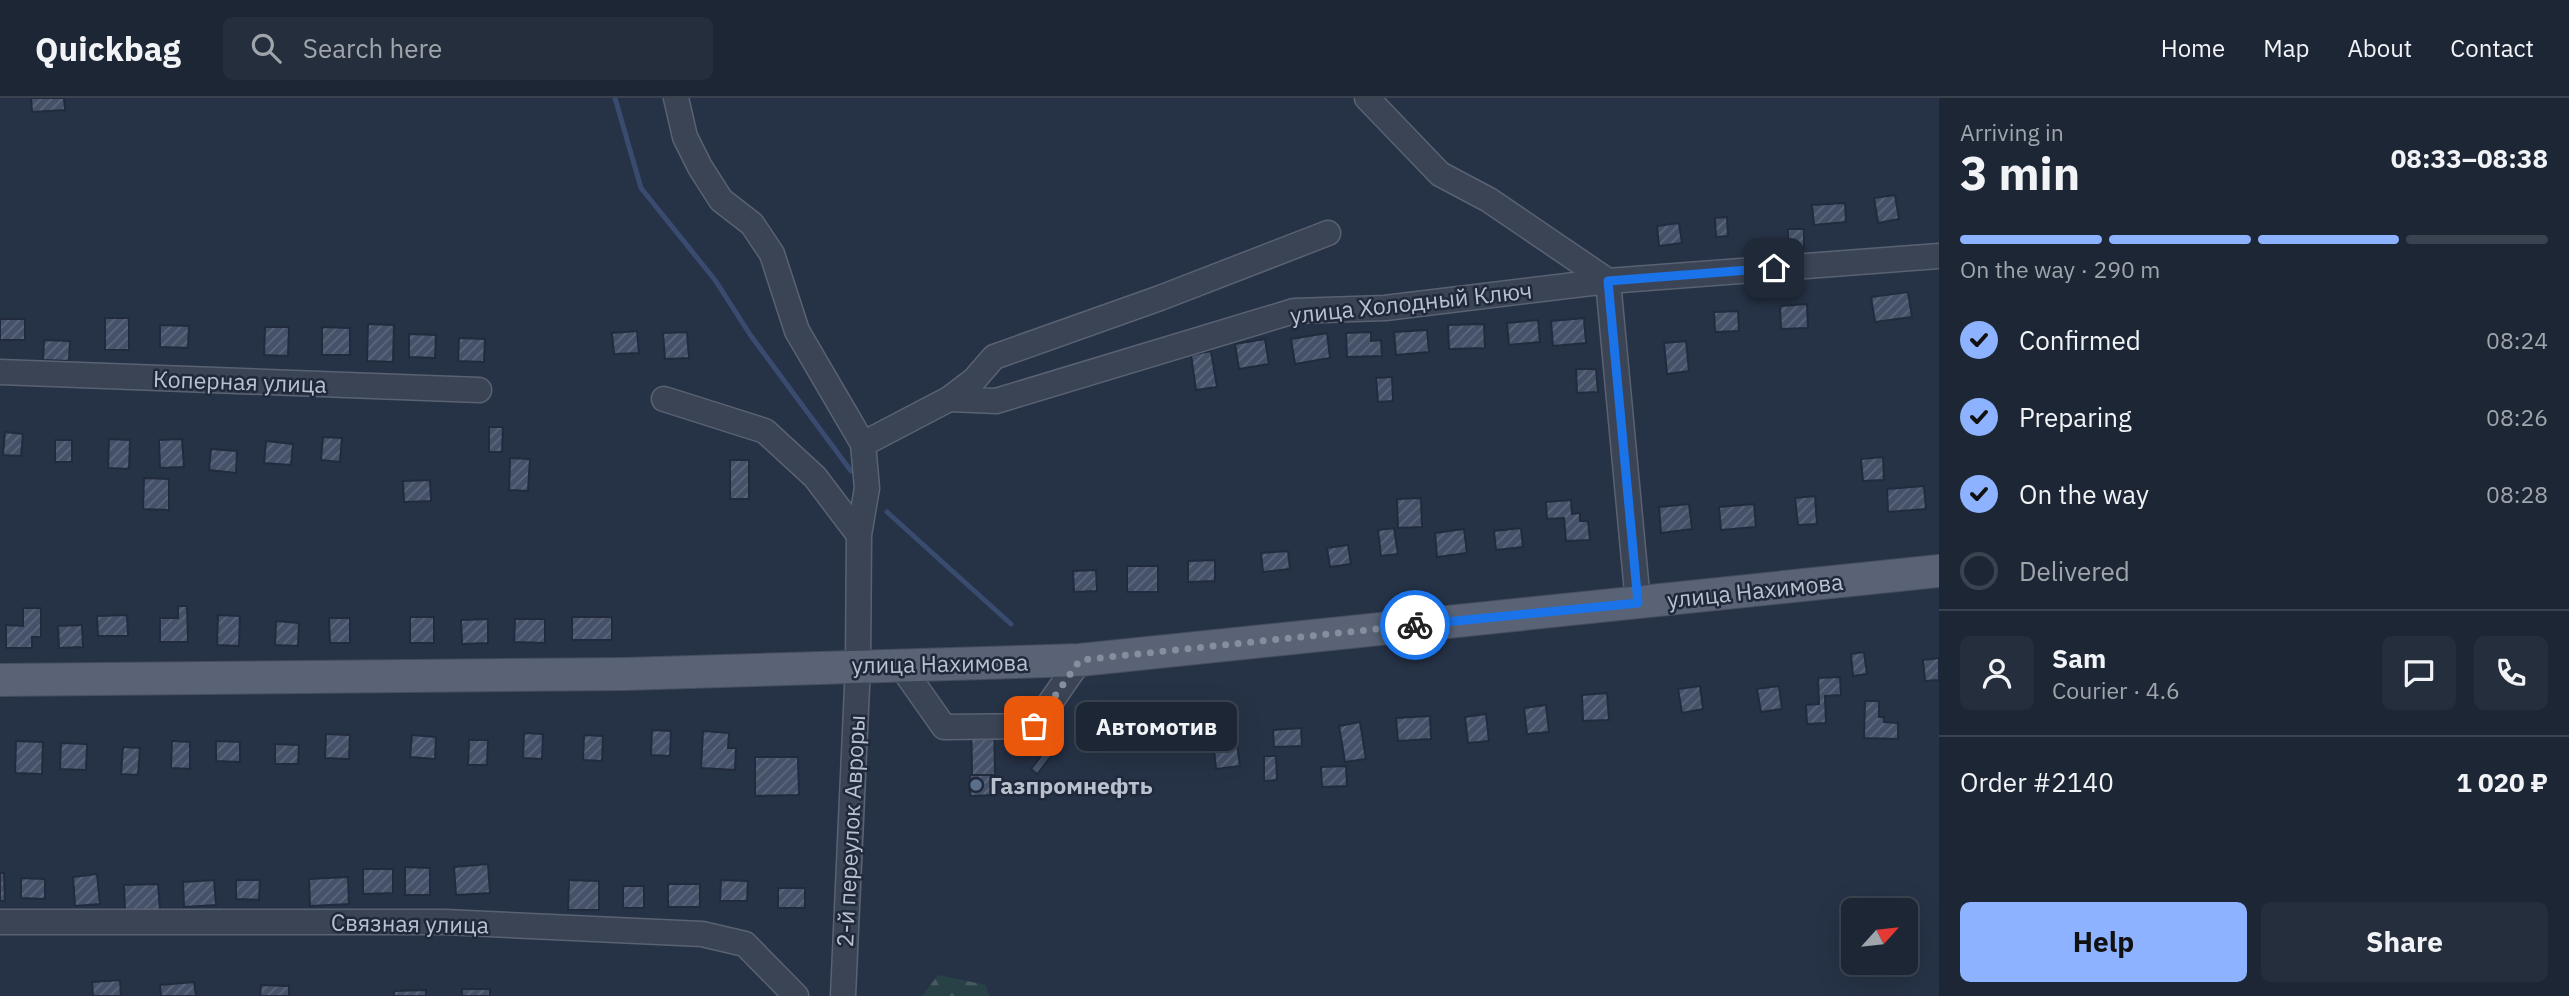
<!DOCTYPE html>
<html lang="en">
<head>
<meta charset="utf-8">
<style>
	body { margin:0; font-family:"IBM Plex Sans",sans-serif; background:#252e3c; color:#f1f3f6; height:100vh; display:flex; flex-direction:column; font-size:26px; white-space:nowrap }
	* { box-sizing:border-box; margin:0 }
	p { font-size:23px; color:#a0a5ac }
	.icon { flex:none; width:38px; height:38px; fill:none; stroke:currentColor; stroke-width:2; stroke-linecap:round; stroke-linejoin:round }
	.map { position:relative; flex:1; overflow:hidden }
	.panel { display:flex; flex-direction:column; background:#1c2634; width:630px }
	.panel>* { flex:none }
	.needle { width:46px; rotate:63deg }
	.buttons { position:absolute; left:1841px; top:800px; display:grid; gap:14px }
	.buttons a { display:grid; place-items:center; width:77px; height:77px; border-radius:10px; background:#1c2634; box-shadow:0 7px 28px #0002,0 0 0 2px #3a434f; font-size:35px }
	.pin { position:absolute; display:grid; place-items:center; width:60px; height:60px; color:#fff; margin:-30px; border-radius:14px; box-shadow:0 4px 10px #0006 }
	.courier { position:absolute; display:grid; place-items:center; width:70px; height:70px; margin:-35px; border:5px solid #1a73e8; border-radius:50%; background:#fff; color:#222; box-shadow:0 2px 9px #0007 }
	.bubble { position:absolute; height:49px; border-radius:10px; background:#1c2634; box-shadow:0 7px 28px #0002,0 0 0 2px #3a434f; font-size:23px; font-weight:800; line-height:49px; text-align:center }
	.head em { font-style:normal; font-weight:800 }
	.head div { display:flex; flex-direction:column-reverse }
	.head { display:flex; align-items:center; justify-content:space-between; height:119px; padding:0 21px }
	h1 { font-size:46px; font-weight:800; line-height:52px }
	.bar { display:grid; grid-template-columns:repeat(4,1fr); gap:10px 7px; align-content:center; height:84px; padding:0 21px }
	.bar i { height:9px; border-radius:5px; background:#3a434f }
	.bar .active { background:#8db2ff }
	.bar p { grid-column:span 4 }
	.line { display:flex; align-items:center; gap:18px; padding:0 21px; border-top:2px solid #3a434f }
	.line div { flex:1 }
	.round { display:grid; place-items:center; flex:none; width:74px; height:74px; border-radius:10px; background:#252e3c }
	ol { padding:0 21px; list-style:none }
	li { display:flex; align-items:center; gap:21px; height:77px }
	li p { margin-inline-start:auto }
	li .icon { padding:7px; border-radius:50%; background:#8db2ff; color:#111; stroke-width:4 }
	li:last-child { color:#a0a5ac }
	li i { width:38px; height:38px; border:4px solid #3a434f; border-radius:50% }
	.primary-button { display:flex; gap:14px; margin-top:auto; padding:14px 21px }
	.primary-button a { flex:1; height:80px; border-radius:10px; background:#8db2ff; color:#111; font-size:28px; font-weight:800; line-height:80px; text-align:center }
	.primary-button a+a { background:#252e3c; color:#f1f3f6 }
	header { display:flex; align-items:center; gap:42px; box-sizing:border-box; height:98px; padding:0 35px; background:#1c2634; border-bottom:2px solid #3a434f }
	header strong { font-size:33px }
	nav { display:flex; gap:38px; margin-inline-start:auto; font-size:24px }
	.search { width:490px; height:63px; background:#252e3c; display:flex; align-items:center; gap:18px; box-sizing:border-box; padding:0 24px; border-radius:10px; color:#a0a5ac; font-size:26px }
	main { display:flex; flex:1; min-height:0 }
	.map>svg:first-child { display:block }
	.forest { fill:url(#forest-firs) }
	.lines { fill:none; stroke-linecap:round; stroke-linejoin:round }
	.stream { stroke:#394b6e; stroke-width:5 }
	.building { fill:url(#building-hatch); stroke:#212b3d; stroke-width:2 }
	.minor-casing { stroke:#596272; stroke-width:27 }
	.major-casing { stroke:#444d5e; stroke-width:34 }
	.minor { stroke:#3b4455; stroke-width:24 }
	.major { stroke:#596375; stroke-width:32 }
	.done { stroke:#868e9e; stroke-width:7; stroke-dasharray:0 12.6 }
	.route { stroke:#1a73e8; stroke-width:9 }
	.service-dot { fill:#5c6f8a; stroke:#1f293b; stroke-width:2.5 }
	.labels { text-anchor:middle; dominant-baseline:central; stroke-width:5; stroke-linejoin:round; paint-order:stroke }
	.street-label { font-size:23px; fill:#b9c0ce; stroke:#1f293b }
	.poi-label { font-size:23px; font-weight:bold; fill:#b9c0ce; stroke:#1f293b; text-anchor:start }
</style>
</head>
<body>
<header>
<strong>Quickbag</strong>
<div class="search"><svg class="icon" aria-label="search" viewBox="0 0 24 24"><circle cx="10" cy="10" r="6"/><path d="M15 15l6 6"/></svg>Search here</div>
<nav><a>Home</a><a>Map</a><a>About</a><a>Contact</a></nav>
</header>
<main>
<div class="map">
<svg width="1939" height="898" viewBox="0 0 1939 898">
	<defs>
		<pattern id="forest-firs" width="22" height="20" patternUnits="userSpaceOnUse" patternTransform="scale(1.75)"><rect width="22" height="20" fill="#284147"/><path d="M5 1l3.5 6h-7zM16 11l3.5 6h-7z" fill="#455b60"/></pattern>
		<pattern id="building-hatch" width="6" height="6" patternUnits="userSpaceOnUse" patternTransform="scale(1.75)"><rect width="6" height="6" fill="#455168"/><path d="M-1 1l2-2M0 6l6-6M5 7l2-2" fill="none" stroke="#5e687c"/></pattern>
	</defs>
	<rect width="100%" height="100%" fill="#263246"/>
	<path class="forest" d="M938,877L986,887L989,898H922Z"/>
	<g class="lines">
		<path class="stream" d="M615,0L641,90L715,182L751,238L851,373
			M887,414L1011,526"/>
	</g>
	<path class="building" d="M31,0H64L65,12L32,14Z
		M1895,97L1899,121L1878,125L1874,100Z
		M1845,105L1846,124L1814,127L1812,107Z
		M1727,119L1728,138L1716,139L1715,120Z
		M1679,125L1682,145L1659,148L1657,128Z
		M1788,131H1804V150H1788Z
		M1908,194L1912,219L1875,224L1871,199Z
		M1807,206L1808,230L1781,231L1780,208Z
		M1738,213L1739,233L1715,234L1714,214Z
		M105,220H129V252H105Z
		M1584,220L1586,245L1553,248L1551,223Z
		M0,221H25V242H0Z
		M1538,222L1540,244L1509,247L1507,225Z
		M368,226L394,227L393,264L367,263Z
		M1484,226L1485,250L1449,251L1448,227Z
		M160,227L189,228L188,250L160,249Z
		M265,229H289L288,258L264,257Z
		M322,229L350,230V257H322Z
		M1427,232L1429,254L1396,257L1394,234Z
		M637,233L639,255L614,256L612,235Z
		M687,234L689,260L665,261L663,235Z
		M1371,234V243L1381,242L1382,258L1347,259L1346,235Z
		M1327,235L1330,260L1295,266L1291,241Z
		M409,236L436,237L435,260L409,259Z
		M459,240L485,241L484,264L458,263Z
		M1265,241L1269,266L1239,271L1235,246Z
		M44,242L70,243L69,263L43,262Z
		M1686,243L1689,273L1667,276L1664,245Z
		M1211,253L1217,289L1196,292L1191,257Z
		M1576,271H1596L1598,294L1577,295Z
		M1392,279L1393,303L1378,304L1376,280Z
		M489,329H503L502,354H489Z
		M5,334L23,336L21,358L3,357Z
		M323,339L342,340L340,364L321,362Z
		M109,341L130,342L129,371L108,370Z
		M182,341L184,369L160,370L159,342Z
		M55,342H72V364H55Z
		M266,343L293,346L291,367L264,365Z
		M211,351L237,353L236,375L209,372Z
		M1883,359L1884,382L1863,383L1861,361Z
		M510,360L530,361L528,393L509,392Z
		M730,362H749V401H730Z
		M144,380L169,381V412L143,411Z
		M430,382L431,403L404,404L403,383Z
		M1924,388L1926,411L1888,414L1887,391Z
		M1815,398L1817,426L1798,427L1795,400Z
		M1421,400L1422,429L1398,430L1397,401Z
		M1571,402L1572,416L1580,415V423H1588L1590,442L1566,443L1564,420L1547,421L1546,404Z
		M1689,406L1692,431L1661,435L1659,409Z
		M1754,406L1756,429L1721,432L1719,409Z
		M1394,430L1398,456L1381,458L1378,432Z
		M1521,430L1523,449L1496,452L1494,433Z
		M1464,431L1467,455L1437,459L1435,435Z
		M1348,447L1351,466L1330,469L1327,450Z
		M1288,453L1290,471L1263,474L1261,455Z
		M1215,462V483L1188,484V463Z
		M1127,468H1158V494H1127Z
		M1096,472L1097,493L1074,494L1073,473Z
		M178,508H187L188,544H160V520H178Z
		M23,510H41V539H32V550H6V527L23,528Z
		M127,517L128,538H98L97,518Z
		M218,517L240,518L239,548L217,547Z
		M410,519H434V545H410Z
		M572,519H612V542H572Z
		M329,520H350V545H330Z
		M488,521V545L462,546L461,522Z
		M515,521H545V545L514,544Z
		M276,523L299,525L298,548L275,547Z
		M82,527L83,549L59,550L58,528Z
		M1864,554L1867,576L1853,578L1851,556Z
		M1939,560V582L1925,583L1923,562Z
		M1840,579L1841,597L1825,598L1826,625L1807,626L1806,607L1819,606L1818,580Z
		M1700,588L1703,611L1682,615L1678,591Z
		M1779,588L1782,611L1761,614L1757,591Z
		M1607,595L1609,622L1583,623L1582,597Z
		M1865,603H1879V619H1884V624L1898,625V641L1864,640Z
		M1546,607L1549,634L1527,636L1524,610Z
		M1486,616L1489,643L1468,645L1465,619Z
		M971,617H994L995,677H972Z
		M1430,618L1431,641L1398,643L1396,620Z
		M1360,624L1366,661L1345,664L1339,628Z
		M1301,630L1302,648L1274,649L1273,632Z
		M652,632L671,633L670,658L651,657Z
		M703,633L729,635L728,650H736L735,672L701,670Z
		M524,635L543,636L542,661L523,660Z
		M326,636L350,637L349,661L325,660Z
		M412,637L436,639L435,661L410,659Z
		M584,637L603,638L602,663L583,662Z
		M1236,639L1240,668L1216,671L1213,642Z
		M469,642H488L487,667H468Z
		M16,643L43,644L42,676L15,675Z
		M172,643L190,644V671L171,670Z
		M216,643L240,644V664L216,663Z
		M61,645L87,646L86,672L60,671Z
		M275,646L299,647L298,666H275Z
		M123,649L140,650L138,677L121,676Z
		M1047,651L1053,656L1037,676L1031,671Z
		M1264,658H1276L1277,682L1264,683Z
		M755,659H798L799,697L755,698Z
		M1346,668L1347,688L1322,689L1321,669Z
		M970,677H995L996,697L970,698Z
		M488,766L490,795L456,797L454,769Z
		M405,769L430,770V797H405Z
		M363,771H393V795L363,796Z
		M0,775H4L5,803H0Z
		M97,776L100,806L75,808L73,779Z
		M348,779L349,806L310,808L309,781Z
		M21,780L45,781V801L21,800Z
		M214,782L216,807L184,809L183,784Z
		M236,782H260L259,802L236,801Z
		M569,782L599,783V812H568Z
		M721,782L748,783L747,803H720Z
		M158,786L160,812L125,813L124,787Z
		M668,786H700V809H668Z
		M623,788H644V810H623Z
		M778,790H805V810H778Z
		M120,882L121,898H93L92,884Z
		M194,884L196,898H161L160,887Z
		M261,887L289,888V898H260Z
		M462,891H490V898H462Z
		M426,892V898H394V893Z"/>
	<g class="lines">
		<g class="minor-casing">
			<path id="minor" d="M676,0L685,39L700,69L721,102L752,126L772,156L797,233L863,346L867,390L859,437L858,567L843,898
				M1367,0L1440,76L1489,102L1608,183L1638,505
				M0,274L479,292
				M664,301L765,333L815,379L859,437
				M949,301L974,282L994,259L1160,200L1328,135
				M863,346L949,301L996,303L1294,213L1385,210L1608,183L1939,158
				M901,568L944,629L1034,628L1080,562
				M0,824H445L702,836L745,846L796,898"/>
		</g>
		<g class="major-casing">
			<path id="major" d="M0,582L625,576L1080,562L1939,473"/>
		</g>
		<use href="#minor" class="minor"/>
		<use href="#major" class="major"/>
	</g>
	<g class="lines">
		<path class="done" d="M1034,628L1080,562L1415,527"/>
		<path class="route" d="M1415,527L1638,505L1608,183L1774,170"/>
	</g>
	<circle class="service-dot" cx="976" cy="687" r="7"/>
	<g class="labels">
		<g class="street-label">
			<text transform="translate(1411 204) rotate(-6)">улица Холодный Ключ</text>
			<text transform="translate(240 283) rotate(2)">Коперная улица</text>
			<text transform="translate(1755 492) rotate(-6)">улица Нахимова</text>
			<text transform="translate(940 565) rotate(-1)">улица Нахимова</text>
			<text transform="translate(850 733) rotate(-87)">2-й переулок Авроры</text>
			<text transform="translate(410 825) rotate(1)">Связная улица</text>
		</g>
		<g class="poi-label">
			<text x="990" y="687">Газпромнефть</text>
		</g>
	</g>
</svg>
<div class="buttons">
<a><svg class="needle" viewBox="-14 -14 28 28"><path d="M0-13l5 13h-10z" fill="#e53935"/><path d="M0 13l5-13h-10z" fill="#a0a5ac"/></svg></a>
</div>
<div class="pin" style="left:1034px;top:628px;background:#ea580c"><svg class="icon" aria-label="bag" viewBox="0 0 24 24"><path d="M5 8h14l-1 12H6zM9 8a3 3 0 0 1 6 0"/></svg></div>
<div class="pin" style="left:1774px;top:170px;background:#1f2937"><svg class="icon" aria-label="home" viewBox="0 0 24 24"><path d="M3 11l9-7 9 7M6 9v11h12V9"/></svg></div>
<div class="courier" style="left:1415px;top:527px"><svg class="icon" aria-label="bike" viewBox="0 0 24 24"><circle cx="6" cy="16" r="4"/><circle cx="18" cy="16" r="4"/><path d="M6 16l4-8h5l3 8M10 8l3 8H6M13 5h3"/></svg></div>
<div class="bubble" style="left:1076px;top:604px;width:161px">Автомотив</div>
</div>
<section class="panel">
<div class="head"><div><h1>3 min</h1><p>Arriving in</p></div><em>08:33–08:38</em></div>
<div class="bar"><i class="active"></i><i class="active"></i><i class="active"></i><i></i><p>On the way · 290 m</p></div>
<ol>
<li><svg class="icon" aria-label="check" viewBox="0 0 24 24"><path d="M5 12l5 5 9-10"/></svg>Confirmed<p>08:24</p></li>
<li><svg class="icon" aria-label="check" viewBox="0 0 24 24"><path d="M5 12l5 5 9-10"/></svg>Preparing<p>08:26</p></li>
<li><svg class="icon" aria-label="check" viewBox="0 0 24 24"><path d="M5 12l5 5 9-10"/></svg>On the way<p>08:28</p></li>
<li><i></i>Delivered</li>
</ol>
<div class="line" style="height:126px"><a class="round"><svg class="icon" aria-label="person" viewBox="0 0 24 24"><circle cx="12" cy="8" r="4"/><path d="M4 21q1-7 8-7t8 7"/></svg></a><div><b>Sam</b><p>Courier · 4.6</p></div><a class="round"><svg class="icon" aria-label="chat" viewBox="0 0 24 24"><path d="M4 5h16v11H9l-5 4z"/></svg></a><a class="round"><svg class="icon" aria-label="phone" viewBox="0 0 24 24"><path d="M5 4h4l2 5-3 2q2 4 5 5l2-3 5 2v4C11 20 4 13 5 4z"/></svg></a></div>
<div class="line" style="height:91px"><div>Order #2140</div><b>1 020 ₽</b></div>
<div class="primary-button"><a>Help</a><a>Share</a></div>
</section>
</main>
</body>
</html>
